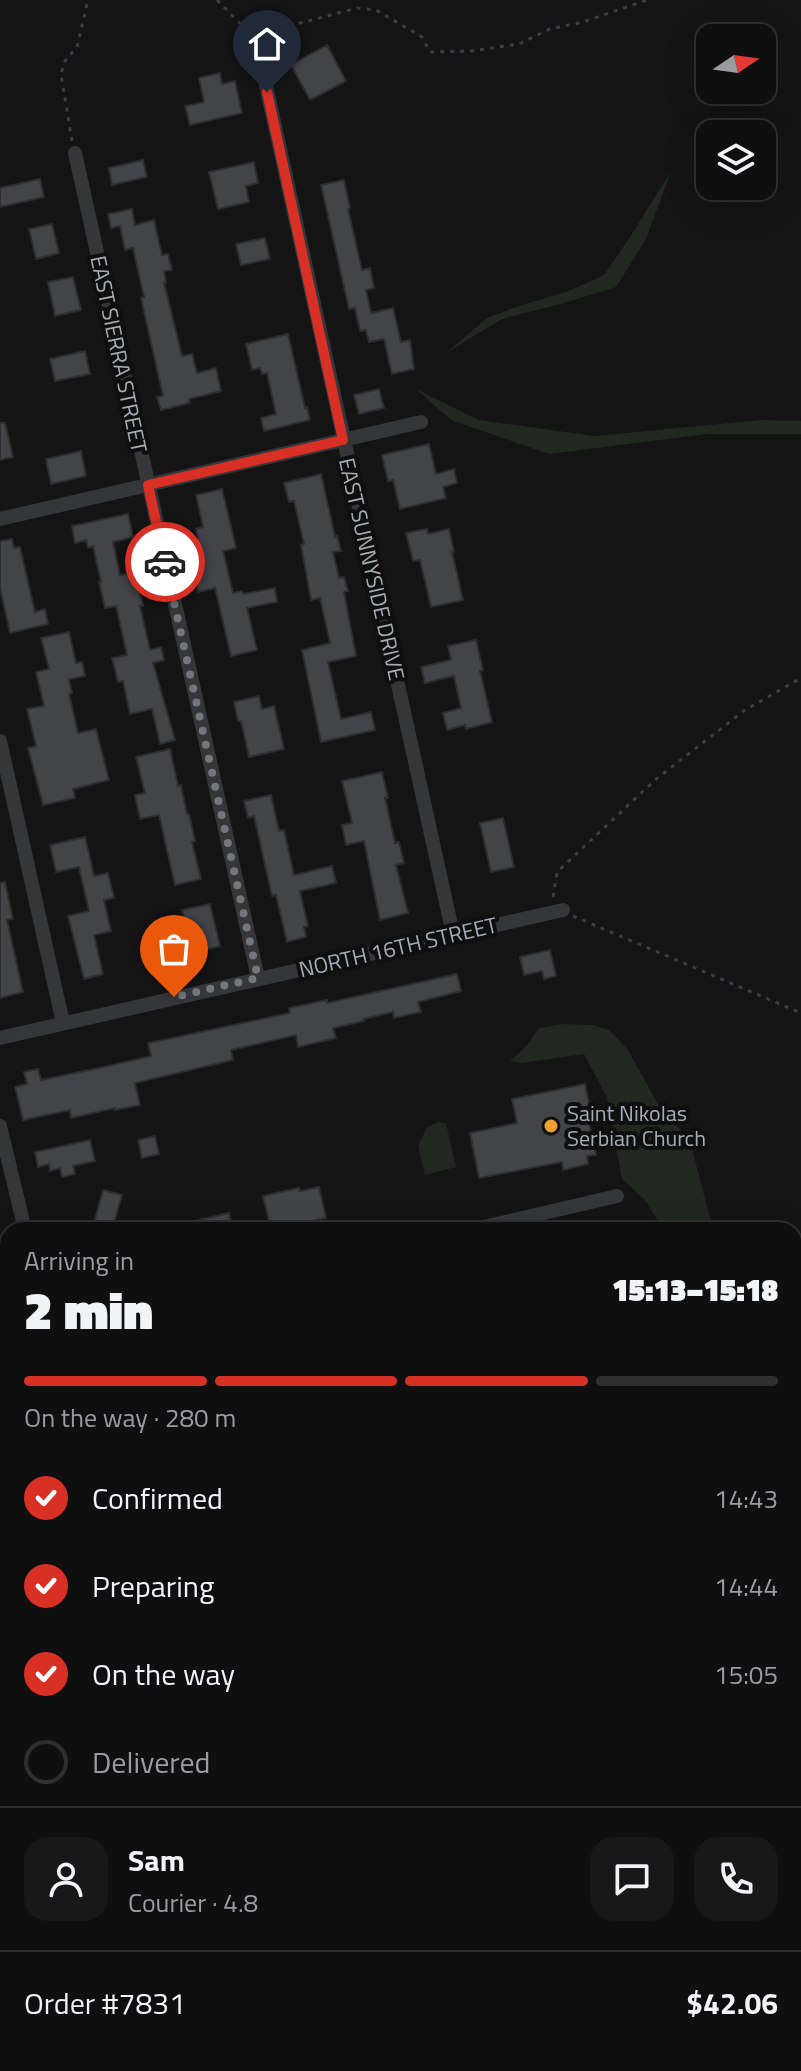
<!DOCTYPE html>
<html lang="en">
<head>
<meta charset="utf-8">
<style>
	body { margin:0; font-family:"Titillium Web",sans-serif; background:#181819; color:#f1f3f6; height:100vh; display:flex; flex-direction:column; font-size:30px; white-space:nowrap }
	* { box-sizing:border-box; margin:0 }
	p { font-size:26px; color:#9b9c9f }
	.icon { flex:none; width:44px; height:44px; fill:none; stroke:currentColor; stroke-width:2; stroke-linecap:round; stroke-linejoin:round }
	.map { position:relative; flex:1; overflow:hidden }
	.drawer { position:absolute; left:0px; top:1222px; width:802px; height:850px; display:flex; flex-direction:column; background:#0f0f10; border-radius:24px 24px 0 0; box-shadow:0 8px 32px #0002,0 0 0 2px #2f2f30 }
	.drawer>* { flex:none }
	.needle { width:52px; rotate:77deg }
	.controls { position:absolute; left:696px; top:24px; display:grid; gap:16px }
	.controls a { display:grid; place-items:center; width:80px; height:80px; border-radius:16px; background:#0f0f10; box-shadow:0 8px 32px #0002,0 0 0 2px #2f2f30; font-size:40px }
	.pin { position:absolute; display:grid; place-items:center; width:68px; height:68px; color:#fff; margin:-82px -34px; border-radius:50% 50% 50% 0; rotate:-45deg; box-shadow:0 0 8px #0007 }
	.pin .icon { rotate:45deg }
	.courier { position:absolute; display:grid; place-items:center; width:80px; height:80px; margin:-40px; border:6px solid #d93025; border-radius:50%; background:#fff; color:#222; box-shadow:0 2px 10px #0007 }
	.overview em { font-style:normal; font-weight:800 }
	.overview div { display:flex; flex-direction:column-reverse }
	.overview { display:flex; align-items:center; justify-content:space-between; height:136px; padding:0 24px }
	h1 { font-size:52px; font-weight:800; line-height:60px }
	.bar { display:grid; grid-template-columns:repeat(4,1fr); gap:12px 8px; align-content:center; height:96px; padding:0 24px }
	.bar i { height:10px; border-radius:6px; background:#2f2f30 }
	.bar .active { background:#d93025 }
	.bar p { grid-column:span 4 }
	.line { display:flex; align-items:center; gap:20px; padding:0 24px; border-top:2px solid #2f2f30 }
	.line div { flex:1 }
	.round { display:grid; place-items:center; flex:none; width:84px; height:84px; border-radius:24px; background:#181819 }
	ol { padding:0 24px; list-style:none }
	li { display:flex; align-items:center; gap:24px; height:88px }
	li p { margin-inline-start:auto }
	li .icon { padding:8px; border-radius:50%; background:#d93025; color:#fff; stroke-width:4 }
	li:last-child { color:#9b9c9f }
	li i { width:44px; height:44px; border:4px solid #2f2f30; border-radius:50% }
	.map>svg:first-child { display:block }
	.green { fill:#202820 }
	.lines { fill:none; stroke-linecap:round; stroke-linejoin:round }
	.stream { stroke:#2c363b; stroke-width:5 }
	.building { fill:#434448; stroke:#2e2e31; stroke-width:2 }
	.path { stroke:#3b3d41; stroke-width:3; stroke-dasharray:4 6; stroke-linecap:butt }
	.street { stroke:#35363a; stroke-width:14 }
	.primary { stroke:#515359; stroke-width:22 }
	.done { stroke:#73777d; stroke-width:8; stroke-dasharray:0 14.4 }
	.route { stroke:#d93025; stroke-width:10 }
	.poi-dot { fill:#ee9f33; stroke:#0f0f10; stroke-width:3 }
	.labels { text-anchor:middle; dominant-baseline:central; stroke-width:8; stroke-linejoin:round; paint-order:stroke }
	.street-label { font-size:22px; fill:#a6acb5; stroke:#0f0f10 }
	.poi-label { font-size:22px; fill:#a6acb5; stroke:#0f0f10; text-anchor:start }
</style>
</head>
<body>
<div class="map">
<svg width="801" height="2071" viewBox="0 0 801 2071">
	<rect width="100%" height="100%" fill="#141415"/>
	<path class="green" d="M671,171L646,239L616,287L564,303L502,319L446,353L487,318L522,305L569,291L604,275L630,237Z
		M416,389L479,420L595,436L761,420L801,421V434H707L549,454L451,420Z
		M564,1024L593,1025L609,1030L628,1050L659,1106L690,1141L710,1218L716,1230H664L644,1199L622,1179L606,1096L584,1054L522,1063L510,1061L527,1045L539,1028Z
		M439,1122L446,1123L456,1167L425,1175L418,1146L427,1127Z
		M0,1730L8,1739V2064H332L334,2071H0Z"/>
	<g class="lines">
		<path class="stream" d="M794,1839L801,1827
			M0,1885L8,1888
			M407,2064L417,2071
			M522,2071L526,2064"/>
	</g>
	<path class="building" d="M327,45L346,81L310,100L291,65Z
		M220,73L222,84L235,81L242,113L190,125L185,106L204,102L199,78Z
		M143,160L147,177L112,185L109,168Z
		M254,162L258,183L246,186L249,202L218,209L209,172Z
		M40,179L44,197L0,207V188Z
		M344,180L350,208L348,209L362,270L370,268L374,288L366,290L371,313L393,308L401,342L410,340L414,369L392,374L384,339L369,342L366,330L360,331L355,308L349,309L321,185Z
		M132,209L135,225L154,220L162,255L168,254L172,270L164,271L166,283H164L182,356L192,354L197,373L216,368L221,391L189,399L190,403L161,410L157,397L163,396L141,298L144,297L133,248L125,250L120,226L111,228L108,214Z
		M52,224L59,253L36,259L29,229Z
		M265,238L270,259L241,265L236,244Z
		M73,277L81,310L55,316L48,282Z
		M288,334L305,408L307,407L310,420L264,431L261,418L276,414L267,373L262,374L260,368L252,370L246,344Z
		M85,351L90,374L55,381L50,359Z
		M379,389L384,408L359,414L354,395Z
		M0,423H5L13,457L0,460Z
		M429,444L436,474L454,469L457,483L443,487L446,498L400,509L393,480L388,481L382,455Z
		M81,451L86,476L51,484L46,459Z
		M321,474L335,537L337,536L341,551L333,552L339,578L344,577L348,591L344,592L356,656L328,662L341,719L371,712L375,730L321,742L302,650L330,643L320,598L311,600L301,545L304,544L294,501L289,502L284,483Z
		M222,489L236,548L223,551L233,593L242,591L243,594L275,588L277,602L247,608L257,650L231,656L215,588L198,592L192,565L203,562L196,529L203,527L196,495Z
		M128,514L133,537L113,542L120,575L135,572L143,606H140L150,650L161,647L164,660L153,663L175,740L160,744L152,709L130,714L123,681L118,682L112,658L127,655L116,606L105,608L99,582H101L93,546L88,548L86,540L75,543L72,526Z
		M427,529L428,534L449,529L454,552H452L463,600L431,607L420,560L413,561L406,533Z
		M12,539L14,548L20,547L35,612L45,609L48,624L10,633L0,588V541Z
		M69,632L76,663L82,662L85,676L69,679L72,693L69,694L78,733L96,729L109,780L73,789L75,798L43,805L28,748L36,746L27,709L44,706L36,672L49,669L41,638Z
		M476,640L483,670L480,671L492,722L466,729L465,725L447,730L443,713L461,708L454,676L425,683L421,667L451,660L448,646Z
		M259,696L262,709L274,706L284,749L249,757L241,721H238L234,702Z
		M170,749L178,786L181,785L187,814H189L195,841L192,842L201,879L175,885L159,815L140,819L135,795L145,793L136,757Z
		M382,772L388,798H385L395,843L399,842L404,863L396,865L408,913L380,920L364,841L346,845L342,825L352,823L342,781Z
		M271,795L279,831L284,830L294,875L332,866L336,883L300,891L308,926L304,927L306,937L287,942L276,895L272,896L254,816L248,818L244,801Z
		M503,818L514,867L491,872L480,823Z
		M85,837L94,876L108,873L114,898L104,900L111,931L94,935L103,974L84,979L68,916L89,911L79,867L56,872L50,845Z
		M5,882L13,919L7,920L23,992L0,998V883Z
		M210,904L220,946L203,950L200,939L189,941L182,910Z
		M550,950L556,976L544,979L542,971L524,975L520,957Z
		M457,974L461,991L418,1002L421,1012L394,1018L393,1012L363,1019L364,1021L333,1028L336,1038L298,1047L296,1035L231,1050L233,1060L135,1083L140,1105L115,1110V1108L71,1118L70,1110L23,1120L15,1087L27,1084L24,1072L38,1069L41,1080L99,1068L151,1056L148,1043L290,1013L289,1008L327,1000V1003Z
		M585,1084L591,1113L587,1114L596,1155L587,1156L588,1164L563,1170L562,1162L479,1178L470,1133L517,1123L512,1099Z
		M155,1136L159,1154L142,1158L138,1140Z
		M90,1140L95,1161L73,1166L75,1174L62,1177L60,1168L50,1171L49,1164L38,1167L35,1152Z
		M319,1187L326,1218L316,1220L319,1230H271L263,1196L299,1188L300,1191Z
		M103,1190L122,1195L112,1230H92Z
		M229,1213L233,1230H179L178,1225Z"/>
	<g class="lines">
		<path class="path" d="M217,0L264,48
			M267,52C263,39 267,36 278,29L357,8L376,10L422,37L430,52L471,51L519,44L550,29L583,22L647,0
			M72,141L61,74L65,61L77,47L88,0
			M553,897L557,872L655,780L745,710L801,678
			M573,916L801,1013
			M801,1548L799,1567L801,1578
			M794,1695L801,1673
			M794,1918L801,1909
			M794,1977L801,1981
			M0,1998L8,2001
			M189,2064L214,2071
			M557,2064L560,2066L563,2064
			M307,2071L309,2064"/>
		<path class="street" d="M261,63L453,934
			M75,153L258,978
			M0,519L421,422
			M0,741L63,1023
			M0,1038L563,910
			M0,1126L25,1230
			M471,1230L617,1196
			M0,1337L8,1335
			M344,2064L346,2071
			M662,2071L667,2064"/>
		<path class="primary" d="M0,1692L8,1701
			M782,2064L795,2071"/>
	</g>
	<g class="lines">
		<path class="done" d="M165,562L258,978L174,997"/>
		<path class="route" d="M165,562L148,485L343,440L267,92"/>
	</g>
	<circle class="poi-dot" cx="551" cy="1126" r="8"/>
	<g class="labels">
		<g class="street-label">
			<text transform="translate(119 354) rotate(78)">EAST SIERRA STREET</text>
			<text transform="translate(372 569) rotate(77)">EAST SUNNYSIDE DRIVE</text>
			<text transform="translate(398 947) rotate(-13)">NORTH 16TH STREET</text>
		</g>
		<g class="poi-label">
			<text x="567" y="1113">Saint Nikolas<tspan x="567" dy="25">Serbian Church</tspan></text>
		</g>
	</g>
</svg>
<div class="controls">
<a><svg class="needle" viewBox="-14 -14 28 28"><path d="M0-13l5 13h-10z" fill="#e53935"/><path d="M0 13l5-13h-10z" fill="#9b9c9f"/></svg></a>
<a><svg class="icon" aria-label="layers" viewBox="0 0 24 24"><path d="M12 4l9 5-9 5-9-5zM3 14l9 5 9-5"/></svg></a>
</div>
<div class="pin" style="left:174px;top:997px;background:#ea580c"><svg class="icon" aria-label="bag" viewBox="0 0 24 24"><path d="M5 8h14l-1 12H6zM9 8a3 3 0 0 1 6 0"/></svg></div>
<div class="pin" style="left:267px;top:92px;background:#1f2937"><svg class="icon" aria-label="home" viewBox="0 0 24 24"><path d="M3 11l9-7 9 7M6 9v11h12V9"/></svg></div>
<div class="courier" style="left:165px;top:562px"><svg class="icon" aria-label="car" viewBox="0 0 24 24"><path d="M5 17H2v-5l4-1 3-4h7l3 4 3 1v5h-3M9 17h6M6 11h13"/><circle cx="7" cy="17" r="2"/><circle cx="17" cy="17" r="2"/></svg></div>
<section class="drawer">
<div class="overview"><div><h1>2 min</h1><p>Arriving in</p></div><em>15:13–15:18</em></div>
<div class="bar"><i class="active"></i><i class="active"></i><i class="active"></i><i></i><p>On the way · 280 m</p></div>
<ol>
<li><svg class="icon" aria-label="check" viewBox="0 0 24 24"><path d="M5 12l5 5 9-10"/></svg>Confirmed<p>14:43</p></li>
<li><svg class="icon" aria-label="check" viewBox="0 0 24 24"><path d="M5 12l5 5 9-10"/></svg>Preparing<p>14:44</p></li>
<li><svg class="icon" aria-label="check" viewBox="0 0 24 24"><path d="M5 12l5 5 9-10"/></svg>On the way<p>15:05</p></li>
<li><i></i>Delivered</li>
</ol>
<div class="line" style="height:144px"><a class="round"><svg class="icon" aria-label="person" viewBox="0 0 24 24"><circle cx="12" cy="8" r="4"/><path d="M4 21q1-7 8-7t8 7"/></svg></a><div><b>Sam</b><p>Courier · 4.8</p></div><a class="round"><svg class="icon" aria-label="chat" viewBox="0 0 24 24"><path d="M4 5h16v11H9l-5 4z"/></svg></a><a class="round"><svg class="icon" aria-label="phone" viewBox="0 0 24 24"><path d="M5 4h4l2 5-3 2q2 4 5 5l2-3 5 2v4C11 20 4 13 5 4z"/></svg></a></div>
<div class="line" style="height:104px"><div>Order #7831</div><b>$42.06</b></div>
</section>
</div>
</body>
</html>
